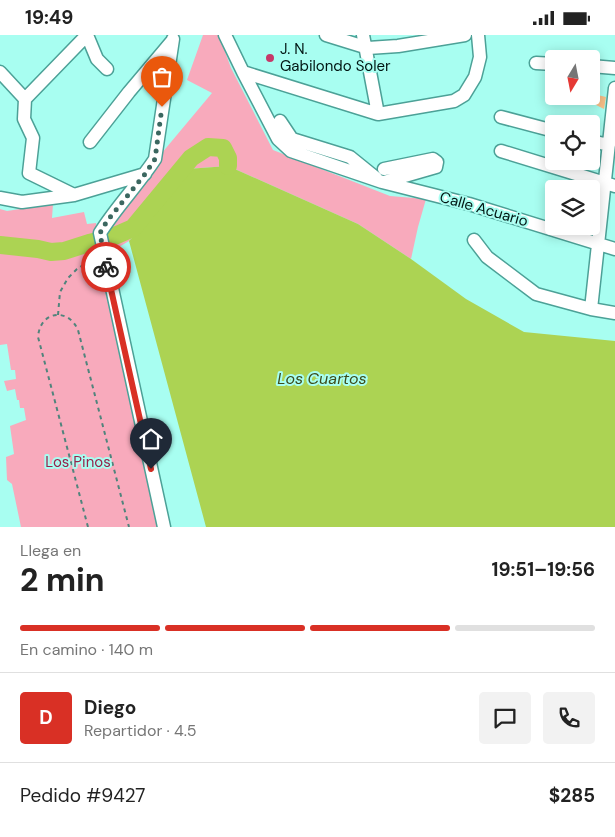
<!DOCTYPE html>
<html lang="es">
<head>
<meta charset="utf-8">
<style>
	body { margin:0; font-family:"DM Sans",sans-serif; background:#f2f2f2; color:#222; height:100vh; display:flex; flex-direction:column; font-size:19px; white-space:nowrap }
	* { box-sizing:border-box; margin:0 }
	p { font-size:16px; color:#767676 }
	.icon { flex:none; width:28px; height:28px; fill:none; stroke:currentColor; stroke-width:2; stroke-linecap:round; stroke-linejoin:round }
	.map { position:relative; height:492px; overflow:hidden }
	.drawer { display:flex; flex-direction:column; background:#fff; flex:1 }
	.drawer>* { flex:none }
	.needle { width:32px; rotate:190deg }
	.buttons { position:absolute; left:545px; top:15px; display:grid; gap:10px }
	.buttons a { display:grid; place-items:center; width:55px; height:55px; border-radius:5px; background:#fff; box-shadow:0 2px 12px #0003; font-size:25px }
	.pin { position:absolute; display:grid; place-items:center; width:42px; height:42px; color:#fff; margin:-51px -21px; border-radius:50% 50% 50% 0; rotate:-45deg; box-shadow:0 0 5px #0007 }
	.pin .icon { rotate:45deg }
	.courier { position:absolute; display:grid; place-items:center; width:50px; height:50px; margin:-25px; border:4px solid #d93025; border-radius:50%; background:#fff; color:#222; box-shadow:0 1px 6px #0007 }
	.head em { font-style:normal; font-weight:700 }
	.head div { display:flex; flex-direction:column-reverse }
	.head { display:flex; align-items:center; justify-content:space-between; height:85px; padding:0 20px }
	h1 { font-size:32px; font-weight:700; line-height:38px }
	.bar { display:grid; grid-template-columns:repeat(4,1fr); gap:8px 5px; align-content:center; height:60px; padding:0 20px }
	.bar i { height:6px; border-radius:4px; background:#e0e0e0 }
	.bar .on { background:#d93025 }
	.bar p { grid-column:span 4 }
	.line { display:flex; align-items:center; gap:12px; padding:0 20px; border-top:1px solid #e0e0e0 }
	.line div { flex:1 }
	.round { display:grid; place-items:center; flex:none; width:52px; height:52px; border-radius:5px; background:#f2f2f2 }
	.status { display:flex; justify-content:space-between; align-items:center; height:35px; padding:0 25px; background:#fff; direction:ltr }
	.status svg { height:14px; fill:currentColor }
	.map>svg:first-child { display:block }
	.green { fill:#f8aabc }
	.water { fill:#acd353 }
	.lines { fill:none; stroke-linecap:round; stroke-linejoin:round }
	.river { stroke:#acd353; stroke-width:18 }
	.building { fill:#f8bf88 }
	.minor-casing { stroke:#4ca197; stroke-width:15 }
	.path { stroke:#50847c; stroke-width:2; stroke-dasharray:4 4; stroke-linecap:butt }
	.minor { stroke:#fff; stroke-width:12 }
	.done { stroke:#3b6760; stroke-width:5; stroke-dasharray:0 9 }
	.route { stroke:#d93025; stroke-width:6 }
	.poi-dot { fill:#c63969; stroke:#a8fef1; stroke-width:2 }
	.labels { text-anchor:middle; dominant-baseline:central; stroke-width:4; stroke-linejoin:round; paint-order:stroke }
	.poi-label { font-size:15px; fill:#001512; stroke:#a8fef1; text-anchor:start }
	.street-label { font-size:15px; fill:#001512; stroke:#a8fef1 }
	.park-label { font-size:15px; fill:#96234c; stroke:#a8fef1 }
	.water-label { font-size:16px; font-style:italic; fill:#3c4b19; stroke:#a8fef1 }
</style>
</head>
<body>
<div class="status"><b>19:49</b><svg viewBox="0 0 49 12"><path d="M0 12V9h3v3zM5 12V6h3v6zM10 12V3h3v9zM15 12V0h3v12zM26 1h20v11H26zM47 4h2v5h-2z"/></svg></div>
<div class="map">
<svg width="615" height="492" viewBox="0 0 615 492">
	<rect width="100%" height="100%" fill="#a8fef1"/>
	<path class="green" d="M203,0H219L231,33L273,115L390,161L426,164L418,192L411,224L358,189L228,131L187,134L169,156L144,190L129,206L104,221L98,224L159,492H21L12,449L7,445L6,422L14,419L10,391L26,385L24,373H20L19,365H17L15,354L7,356L4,346L16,344L15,335H11L7,309L0,310V174L7,176L53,169L52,183L84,177L87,189L96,188L97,199L161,119L212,58L187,45Z"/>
	<path class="water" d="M228,131L358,189L411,224L466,264L524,297L615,306V492H206L129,206C151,184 167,158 187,134Z"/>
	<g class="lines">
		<path class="river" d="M0,210L38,214L51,217L64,216L89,208L110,203L133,193L191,123L208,112L223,113L228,123V131"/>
	</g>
	<path class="building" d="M593,59L606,62L604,74L592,68Z"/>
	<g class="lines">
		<g class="minor-casing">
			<path id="minor" d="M87,0L97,24L107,34
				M225,0L243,37L278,104L291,116L382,147L469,169L615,214
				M326,0L368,13L398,11L465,0
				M363,0L378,79
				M536,28L554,29
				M591,31L615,33
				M0,37L25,64L24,84L33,103L29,138L74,160
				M243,37L378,79L454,66L464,60L475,42L480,22L478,0
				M25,64L87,0
				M501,82L554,96
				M280,86L292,104L350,122L376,143
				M591,106L609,110
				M90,107L129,57L172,6
				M501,116L615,151
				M384,134L433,124L437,127L436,132L384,147
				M0,163L22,167L74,160L145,139
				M474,205L487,222L536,259L591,274L615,278
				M591,274L615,53
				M164,492L100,198C116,172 138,150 155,124L173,4"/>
		</g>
		<path class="path" d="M58,280L60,257L68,243L77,234L88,227L96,226
			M88,492L38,302C40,276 68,272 78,295L129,492"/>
		<use href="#minor" class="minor"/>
	</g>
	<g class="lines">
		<path class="done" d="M106,232L100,198L107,186L145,139L155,124L162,72"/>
		<path class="route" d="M106,232L151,434"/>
	</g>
	<circle class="poi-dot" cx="270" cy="23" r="5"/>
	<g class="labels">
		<g class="poi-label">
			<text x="280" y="14">J. N.<tspan x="280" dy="17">Gabilondo Soler</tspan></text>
		</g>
		<g class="street-label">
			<text transform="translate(484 174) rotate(16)">Calle Acuario</text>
		</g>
		<g class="park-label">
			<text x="78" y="427">Los Pinos</text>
		</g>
		<g class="water-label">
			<text x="322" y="343">Los Cuartos</text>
		</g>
	</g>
</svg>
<div class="buttons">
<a><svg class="needle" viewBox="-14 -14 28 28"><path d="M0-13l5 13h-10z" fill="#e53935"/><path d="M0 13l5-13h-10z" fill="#767676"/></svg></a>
<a><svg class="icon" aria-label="locate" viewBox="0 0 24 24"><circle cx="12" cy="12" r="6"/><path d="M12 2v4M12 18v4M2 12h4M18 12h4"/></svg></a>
<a><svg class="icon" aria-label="layers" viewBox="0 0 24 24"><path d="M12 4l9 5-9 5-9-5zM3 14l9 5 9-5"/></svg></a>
</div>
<div class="pin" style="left:162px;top:72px;background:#ea580c"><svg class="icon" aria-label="bag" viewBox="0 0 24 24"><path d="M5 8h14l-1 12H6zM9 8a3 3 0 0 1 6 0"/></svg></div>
<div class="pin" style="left:151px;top:434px;background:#1f2937"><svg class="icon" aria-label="home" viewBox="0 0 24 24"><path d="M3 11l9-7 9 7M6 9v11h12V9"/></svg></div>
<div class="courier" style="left:106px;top:232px"><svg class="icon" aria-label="bike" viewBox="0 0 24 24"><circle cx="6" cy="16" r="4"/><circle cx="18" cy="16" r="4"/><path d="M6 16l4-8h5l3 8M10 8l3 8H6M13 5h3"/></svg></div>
</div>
<section class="drawer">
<div class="head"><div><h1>2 min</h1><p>Llega en</p></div><em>19:51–19:56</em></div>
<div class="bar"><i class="on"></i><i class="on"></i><i class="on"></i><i></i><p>En camino · 140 m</p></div>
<div class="line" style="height:90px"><b class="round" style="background:#d93025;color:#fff">D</b><div><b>Diego</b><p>Repartidor · 4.5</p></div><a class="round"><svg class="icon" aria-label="chat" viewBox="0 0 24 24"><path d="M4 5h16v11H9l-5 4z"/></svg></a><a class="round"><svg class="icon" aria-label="phone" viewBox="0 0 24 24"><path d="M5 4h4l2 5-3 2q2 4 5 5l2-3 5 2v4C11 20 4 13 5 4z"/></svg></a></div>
<div class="line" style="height:65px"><div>Pedido #9427</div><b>$285</b></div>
</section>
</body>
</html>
